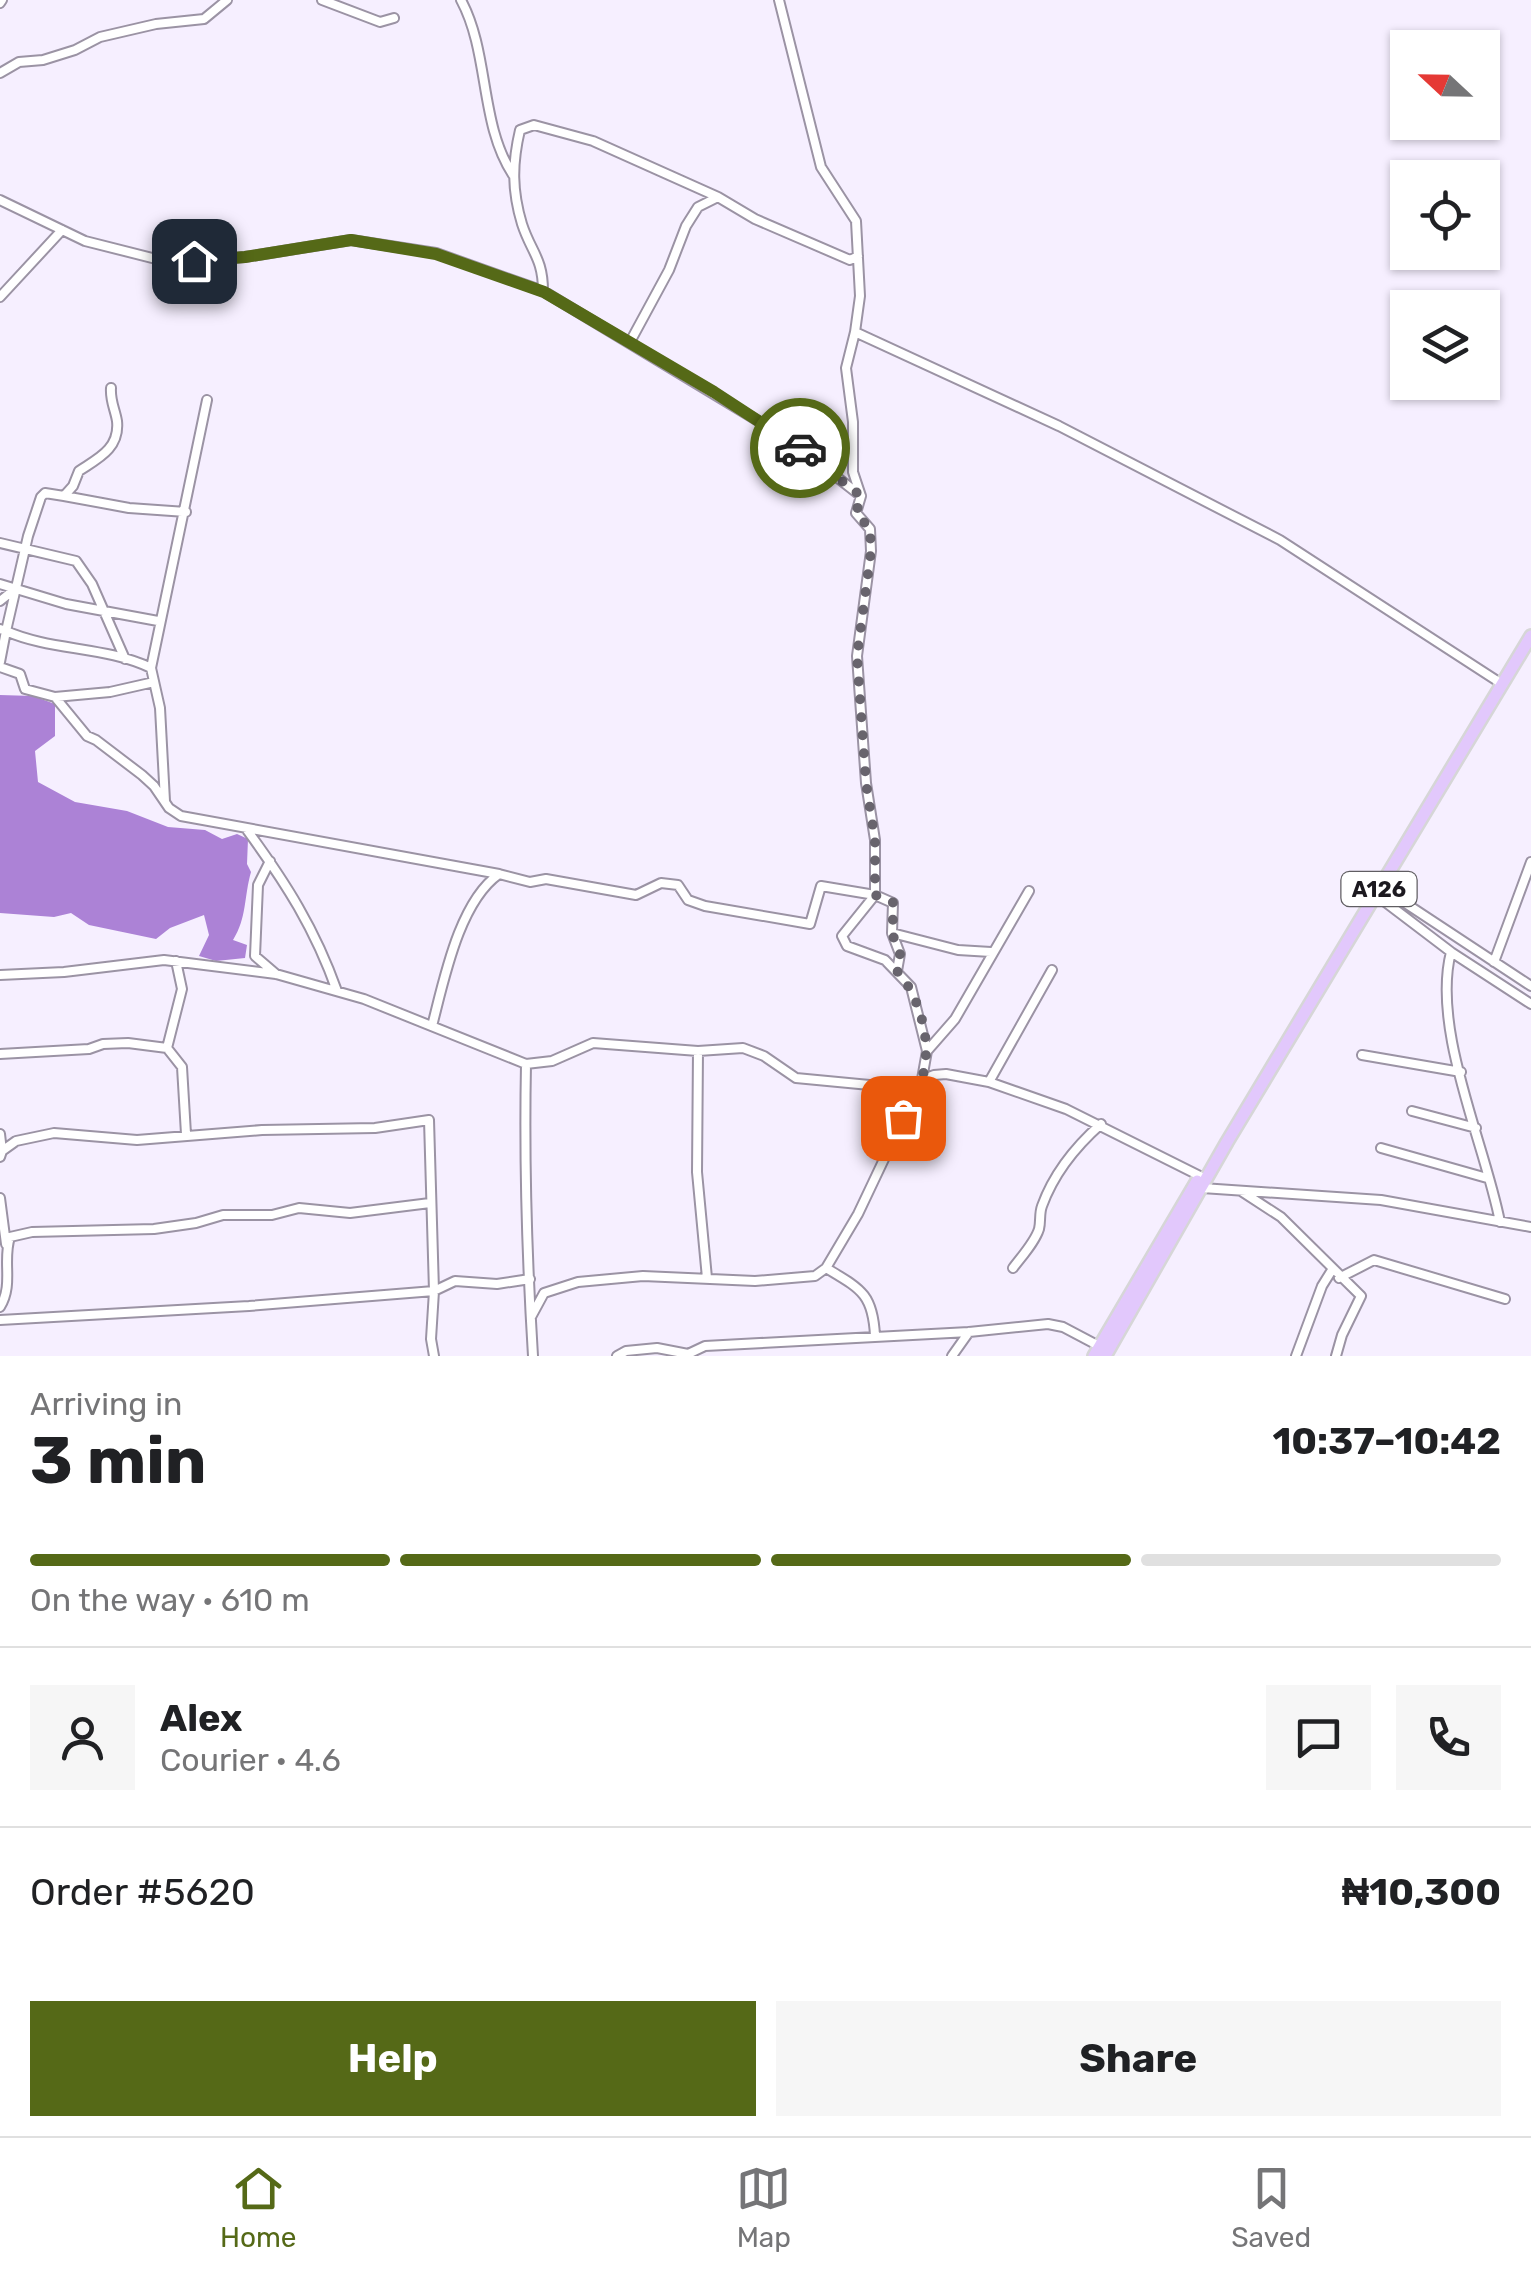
<!DOCTYPE html>
<html lang="en">
<head>
<meta charset="utf-8">
<style>
	body { margin:0; font-family:Rubik,sans-serif; background:#f6f6f6; color:#202124; height:100vh; display:flex; flex-direction:column; font-size:38px; white-space:nowrap }
	* { box-sizing:border-box; margin:0 }
	p { font-size:32px; color:#757577 }
	.icon { flex:none; width:55px; height:55px; fill:none; stroke:currentColor; stroke-width:2; stroke-linecap:round; stroke-linejoin:round }
	.map { position:relative; height:1356px; overflow:hidden }
	.panel { display:flex; flex-direction:column; background:#fff; flex:1 }
	.panel>* { flex:none }
	.needle { width:65px; rotate:292deg }
	.controls { position:absolute; left:1390px; top:30px; display:grid; gap:20px }
	.controls a { display:grid; place-items:center; width:110px; height:110px; border-radius:0px; background:#fff; box-shadow:0 2px 8px #0004; font-size:50px }
	.pin { position:absolute; display:grid; place-items:center; width:85px; height:85px; color:#fff; margin:-42px; border-radius:20px; box-shadow:0 5px 15px #0006 }
	.courier { position:absolute; display:grid; place-items:center; width:100px; height:100px; margin:-50px; border:8px solid #556917; border-radius:50%; background:#fff; color:#222; box-shadow:0 2px 12px #0007 }
	.headline em { font-style:normal; font-weight:700 }
	.headline div { display:flex; flex-direction:column-reverse }
	.headline { display:flex; align-items:center; justify-content:space-between; height:170px; padding:0 30px }
	h1 { font-size:65px; font-weight:700; line-height:75px }
	.bar { display:grid; grid-template-columns:repeat(4,1fr); gap:15px 10px; align-content:center; height:120px; padding:0 30px }
	.bar i { height:12px; border-radius:8px; background:#e0e0e0 }
	.bar .active { background:#556917 }
	.bar p { grid-column:span 4 }
	.line { display:flex; align-items:center; gap:25px; padding:0 30px; border-top:2px solid #e0e0e0 }
	.line div { flex:1 }
	.round { display:grid; place-items:center; flex:none; width:105px; height:105px; border-radius:0px; background:#f6f6f6 }
	.primary-button { display:flex; gap:20px; margin-top:auto; padding:20px 30px }
	.primary-button a { flex:1; height:115px; border-radius:0px; background:#556917; color:#fff; font-size:40px; font-weight:700; line-height:115px; text-align:center }
	.primary-button a+a { background:#f6f6f6; color:#202124 }
	.dock { display:flex; justify-content:space-around; align-items:center; height:140px; border-top:2px solid #e0e0e0; background:#fff; font-size:28px; color:#757577 }
	.dock a { display:grid; justify-items:center; gap:5px }
	.dock .active { color:#556917 }
	.map>svg:first-child { display:block }
	.water { fill:#ac82d6 }
	.lines { fill:none; stroke-linecap:round; stroke-linejoin:round }
	.minor-casing { stroke:#9b93a4; stroke-width:12 }
	.trunk-casing { stroke:#d6d6d7; stroke-width:16 }
	.minor { stroke:#fff; stroke-width:8 }
	.trunk { stroke:#e2c8fc; stroke-width:11 }
	.done { stroke:#68646d; stroke-width:10; stroke-dasharray:0 18 }
	.route { stroke:#556917; stroke-width:12 }
	.labels { text-anchor:middle; dominant-baseline:central; stroke-width:10; stroke-linejoin:round; paint-order:stroke }
	.shield { fill:#fff; stroke:#605e62; stroke-width:2.5 }
	.shield-label { font-size:22px; font-weight:bold; fill:#1c191f }
</style>
</head>
<body>
<div class="map">
<svg width="1531" height="1356" viewBox="0 0 1531 1356">
	<rect width="100%" height="100%" fill="#f6efff"/>
	<path class="water" d="M0,695L33,696L55,704V736L35,751L38,782L75,802L127,811L168,827L205,830L222,839L237,834L248,839L247,864L251,872C244,896 247,918 233,940L247,945L245,958L216,961L199,956L209,935L204,915L170,928L156,939L89,925L71,913L54,917L0,913Z"/>
	<g class="lines">
		<g class="minor-casing">
			<path id="minor" d="M322,0L380,22L394,18
				M461,0C490,54 479,123 513,175
				M779,0L821,167L856,221L860,296L855,332L1059,426L1280,540L1502,684
				M0,3L2,0
				M0,73L19,62L43,60L75,50L100,37L156,24L204,19L227,0
				M0,200L85,241L172,263L245,257L351,240L436,253L543,291L788,439L861,496
				M543,291C543,258 531,252 522,224C512,191 512,164 520,130L534,125L593,141L718,197
				M0,297L62,230
				M630,342L669,270L686,226L698,207L718,197L755,219L850,260L858,256
				M64,496L129,508L186,512
				M0,543L76,561L92,584L125,659
				M0,584L66,604L158,621
				M0,601L15,589
				M0,629L6,631L28,536L41,497L45,493L64,496L73,486L79,471C97,459 120,449 117,421C115,409 110,401 111,388
				M0,662L6,631C51,651 105,646 151,668L160,708L165,801
				M0,667L20,674L25,689L55,697L87,736L96,740L142,775L154,786L169,808L181,816L499,874
				M151,668L207,400
				M55,697L110,692L154,682
				M247,830C286,883 315,929 337,991
				M270,861L258,885L255,956L276,974
				M1379,889L1390,893L1531,986
				M1376,895L1451,952C1431,1029 1485,1144 1500,1222
				M892,933L958,950L991,952
				M1451,952L1531,1004
				M1494,962L1531,862
				M0,975L64,972L164,960L276,974L364,999L526,1064L552,1061L593,1043L698,1051L743,1048L764,1056L796,1078L901,1088L934,1075L946,1074L989,1082L1066,1109L1200,1176
				M432,1026C444,980 459,902 499,874L530,882L546,879L636,895L661,883L678,885L688,900L705,906L810,924L821,886L875,895L893,903L892,933L900,954L897,971
				M167,1048L182,989L176,961
				M698,1051L697,1172L707,1278
				M927,1051L955,1019L1029,891
				M0,1054L89,1049L103,1044L128,1043L167,1048L182,1067L186,1134
				M1362,1055L1461,1072
				M526,1064C524,1161 527,1259 533,1356
				M989,1082L1052,970
				M1412,1111L1476,1128
				M0,1134L2,1151
				M1381,1148L1487,1178
				M0,1157L2,1151L16,1141L54,1133L137,1140L262,1130L375,1128L429,1120L434,1291L455,1281L497,1284L530,1279
				M1202,1188L1381,1200L1531,1227
				M1241,1191L1281,1217L1361,1296L1342,1335L1336,1356
				M0,1198L6,1244
				M826,1268C861,1289 873,1294 875,1336
				M1013,1268C1022,1256 1035,1242 1039,1229C1041,1221 1039,1214 1042,1206C1054,1173 1075,1147 1101,1124
				M1339,1278L1374,1260L1505,1299
				M0,1307C14,1284 2,1261 10,1237L32,1232L154,1229L196,1223L223,1215H272L299,1208L350,1213L430,1203
				M531,1317L544,1293L578,1282L643,1276L755,1281L815,1276L826,1268L858,1214L922,1079L927,1051L911,987L885,960L847,946L842,936L875,895V840L866,783L857,656L871,551L870,529L856,513L861,496L853,472V422L846,368L855,332
				M0,1320L249,1306L434,1291L431,1339L434,1356
				M617,1356L626,1351L657,1348L688,1354L705,1346L969,1332L1048,1324L1063,1327L1099,1346
				M952,1356L969,1332
				M1296,1356L1322,1286L1332,1270"/>
		</g>
		<g class="trunk-casing">
			<path id="trunk" d="M1094,1356L1197,1181
				M1105,1356L1227,1142L1531,636"/>
		</g>
		<use href="#minor" class="minor"/>
		<use href="#trunk" class="trunk"/>
	</g>
	<g class="lines">
		<path class="done" d="M800,448L861,496L856,513L870,529L871,551L857,656L866,783L875,840V895L894,903L892,933L900,954L897,971C920,997 932,1041 923,1075C919,1090 910,1105 903,1118"/>
		<path class="route" d="M194,261L245,257L351,240L436,254L544,292L714,392L800,448"/>
	</g>
	<g class="labels">
		<rect class="shield" x="1341.5" y="872" width="75" height="34" rx="8"/>
		<g class="shield-label">
			<text x="1379" y="889">A126</text>
		</g>
	</g>
</svg>
<div class="controls">
<a><svg class="needle" viewBox="-14 -14 28 28"><path d="M0-13l5 13h-10z" fill="#e53935"/><path d="M0 13l5-13h-10z" fill="#757577"/></svg></a>
<a><svg class="icon" aria-label="locate" viewBox="0 0 24 24"><circle cx="12" cy="12" r="6"/><path d="M12 2v4M12 18v4M2 12h4M18 12h4"/></svg></a>
<a><svg class="icon" aria-label="layers" viewBox="0 0 24 24"><path d="M12 4l9 5-9 5-9-5zM3 14l9 5 9-5"/></svg></a>
</div>
<div class="pin" style="left:903px;top:1118px;background:#ea580c"><svg class="icon" aria-label="bag" viewBox="0 0 24 24"><path d="M5 8h14l-1 12H6zM9 8a3 3 0 0 1 6 0"/></svg></div>
<div class="pin" style="left:194px;top:261px;background:#1f2937"><svg class="icon" aria-label="home" viewBox="0 0 24 24"><path d="M3 11l9-7 9 7M6 9v11h12V9"/></svg></div>
<div class="courier" style="left:800px;top:448px"><svg class="icon" aria-label="car" viewBox="0 0 24 24"><path d="M5 17H2v-5l4-1 3-4h7l3 4 3 1v5h-3M9 17h6M6 11h13"/><circle cx="7" cy="17" r="2"/><circle cx="17" cy="17" r="2"/></svg></div>
</div>
<section class="panel">
<div class="headline"><div><h1>3 min</h1><p>Arriving in</p></div><em>10:37–10:42</em></div>
<div class="bar"><i class="active"></i><i class="active"></i><i class="active"></i><i></i><p>On the way · 610 m</p></div>
<div class="line" style="height:180px"><a class="round"><svg class="icon" aria-label="person" viewBox="0 0 24 24"><circle cx="12" cy="8" r="4"/><path d="M4 21q1-7 8-7t8 7"/></svg></a><div><b>Alex</b><p>Courier · 4.6</p></div><a class="round"><svg class="icon" aria-label="chat" viewBox="0 0 24 24"><path d="M4 5h16v11H9l-5 4z"/></svg></a><a class="round"><svg class="icon" aria-label="phone" viewBox="0 0 24 24"><path d="M5 4h4l2 5-3 2q2 4 5 5l2-3 5 2v4C11 20 4 13 5 4z"/></svg></a></div>
<div class="line" style="height:130px"><div>Order #5620</div><b>₦10,300</b></div>
<div class="primary-button"><a>Help</a><a>Share</a></div>
</section>
<nav class="dock">
<a class="active"><svg class="icon" aria-label="home" viewBox="0 0 24 24"><path d="M3 11l9-7 9 7M6 9v11h12V9"/></svg>Home</a>
<a><svg class="icon" aria-label="map" viewBox="0 0 24 24"><path d="M3 6l6-2 6 2 6-2v14l-6 2-6-2-6 2zM9 4v14M15 6v14"/></svg>Map</a>
<a><svg class="icon" aria-label="saved" viewBox="0 0 24 24"><path d="M7 4h10v16l-5-4-5 4z"/></svg>Saved</a>
</nav>
</body>
</html>
